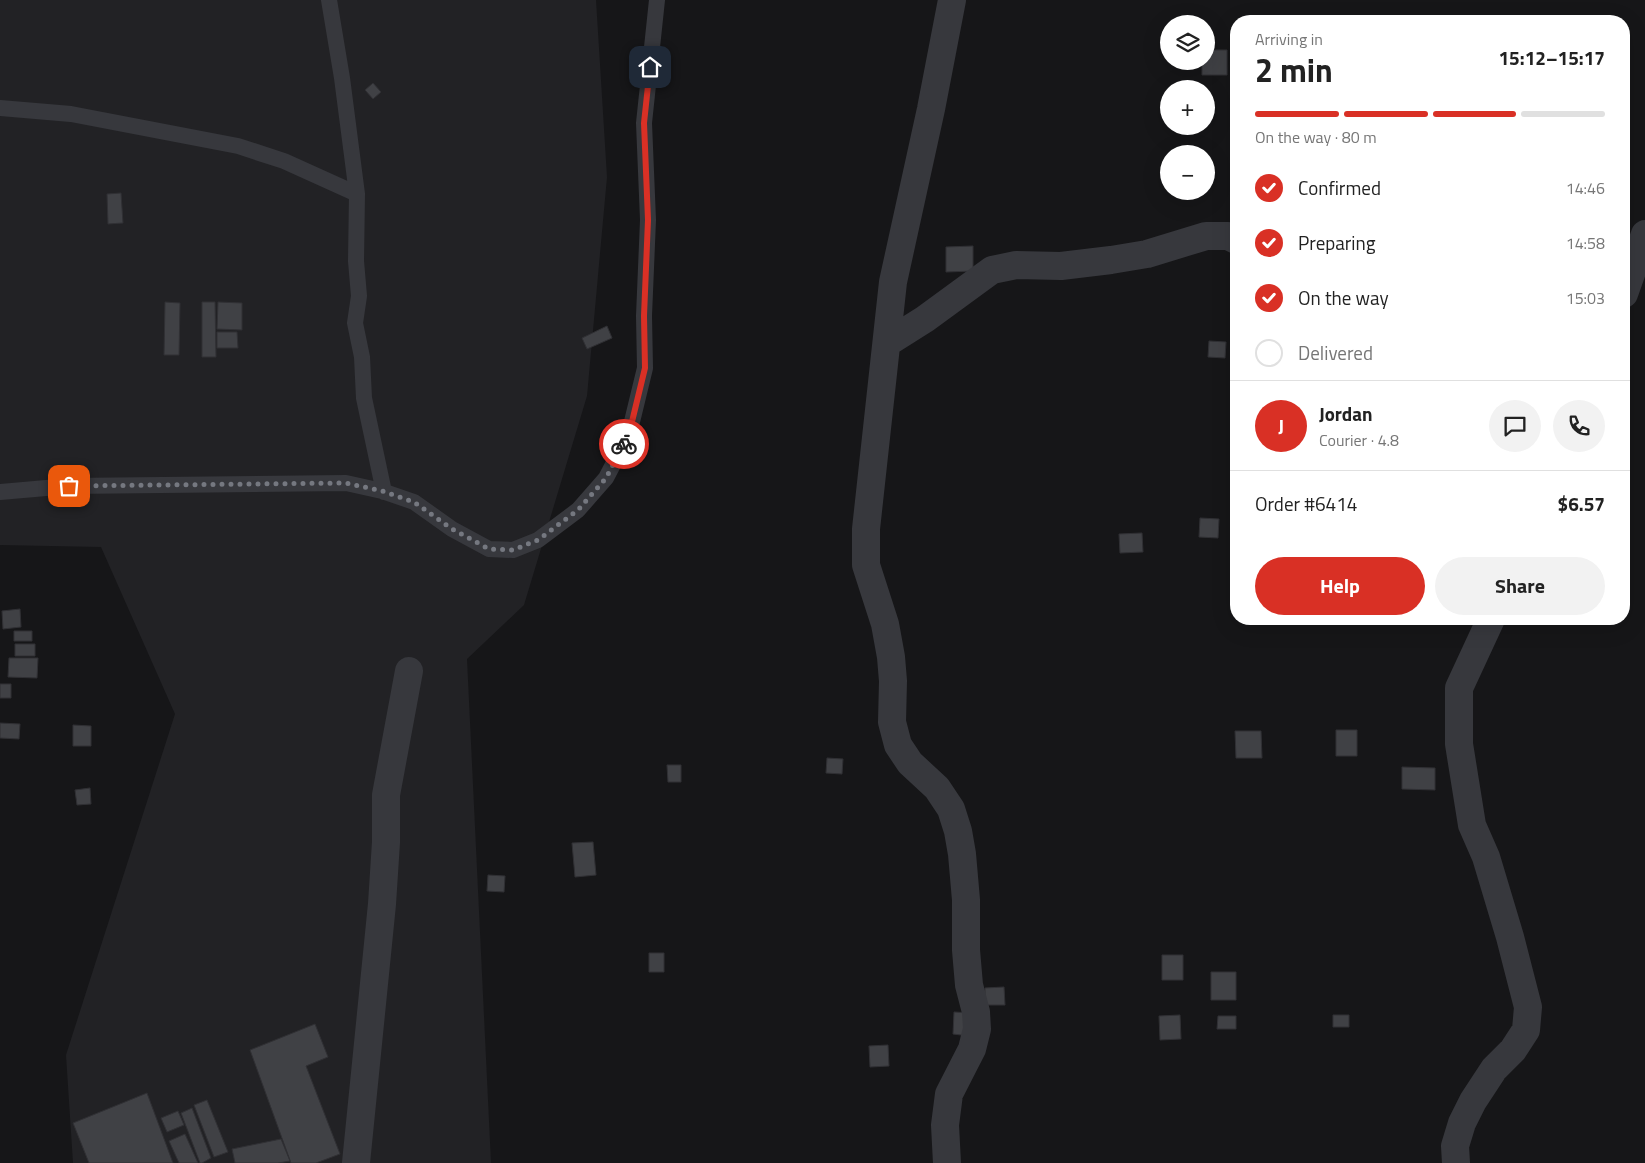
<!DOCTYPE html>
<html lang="en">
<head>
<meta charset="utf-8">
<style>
	body { margin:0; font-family:"Titillium Web",sans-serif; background:#f2f2f2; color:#222; height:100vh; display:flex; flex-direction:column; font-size:19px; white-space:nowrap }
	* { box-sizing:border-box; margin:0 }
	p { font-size:16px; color:#767676 }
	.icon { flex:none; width:28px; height:28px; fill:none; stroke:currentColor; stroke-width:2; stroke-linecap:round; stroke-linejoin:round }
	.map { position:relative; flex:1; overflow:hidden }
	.sheet { position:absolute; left:1230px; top:15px; width:400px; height:610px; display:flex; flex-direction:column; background:#fff; border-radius:20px; box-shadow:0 5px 20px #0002 }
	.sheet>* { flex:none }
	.controls { position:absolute; left:1160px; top:15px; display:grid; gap:10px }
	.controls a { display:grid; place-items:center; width:55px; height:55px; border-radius:50%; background:#fff; box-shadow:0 5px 20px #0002; font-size:25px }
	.pin { position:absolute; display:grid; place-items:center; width:42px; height:42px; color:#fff; margin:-21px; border-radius:10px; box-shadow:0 2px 8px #0006 }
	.courier { position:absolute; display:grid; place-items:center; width:50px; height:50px; margin:-25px; border:4px solid #d93025; border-radius:50%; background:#fff; color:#222; box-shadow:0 1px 6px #0007 }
	.headline em { font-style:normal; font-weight:700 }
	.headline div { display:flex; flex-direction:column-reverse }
	.headline { display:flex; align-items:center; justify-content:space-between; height:85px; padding:0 25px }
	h1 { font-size:32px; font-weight:700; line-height:38px }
	.bar { display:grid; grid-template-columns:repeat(4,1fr); gap:8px 5px; align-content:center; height:60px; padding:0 25px }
	.bar i { height:6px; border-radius:4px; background:#e0e0e0 }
	.bar .on { background:#d93025 }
	.bar p { grid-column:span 4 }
	.line { display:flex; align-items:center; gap:12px; padding:0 25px; border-top:1px solid #e0e0e0 }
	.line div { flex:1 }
	.round { display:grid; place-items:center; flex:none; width:52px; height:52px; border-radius:26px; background:#f2f2f2 }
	ol { padding:0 25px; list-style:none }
	li { display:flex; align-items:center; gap:15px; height:55px }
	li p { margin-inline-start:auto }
	li .icon { padding:5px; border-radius:50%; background:#d93025; color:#fff; stroke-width:4 }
	li:last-child { color:#767676 }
	li i { width:28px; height:28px; border:2px solid #e0e0e0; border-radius:50% }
	.button { display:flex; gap:10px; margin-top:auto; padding:10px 25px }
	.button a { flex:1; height:58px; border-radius:30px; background:#d93025; color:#fff; font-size:20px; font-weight:700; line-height:58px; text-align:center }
	.button a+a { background:#f2f2f2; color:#222 }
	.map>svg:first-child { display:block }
	.built { fill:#222225 }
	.building { fill:#404145; stroke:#303034 }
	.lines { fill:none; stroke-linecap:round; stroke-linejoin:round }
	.service { stroke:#37383d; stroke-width:16 }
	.minor { stroke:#37383d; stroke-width:28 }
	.done { stroke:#757880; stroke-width:5; stroke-dasharray:0 9 }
	.route { stroke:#d93025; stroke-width:6 }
</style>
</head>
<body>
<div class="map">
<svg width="1645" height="1163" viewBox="0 0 1645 1163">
	<rect width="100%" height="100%" fill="#161618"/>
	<path class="built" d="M0,0H596L607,177L587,396L524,605L467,659L491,1163H73L66,1055L175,714L101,547L0,545Z"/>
	<path class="building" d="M1206,50H1227V75H1202V61H1206Z
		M373,83L381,92L373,99L365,90Z
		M121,193L123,223L108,224L107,194Z
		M973,246V271L946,272V247Z
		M165,302L180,303L179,355H164Z
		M202,302H215L216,357H202Z
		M218,302L242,303V330L217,329Z
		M607,326L612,338L587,349L582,338Z
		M217,332H237L238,348H217Z
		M1209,341L1226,342L1225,358L1208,357Z
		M1200,518L1219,519L1218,538L1199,537Z
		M1142,533L1143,552L1120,553L1119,534Z
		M20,609L21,627L3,629L2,611Z
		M14,631H32V641H14Z
		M15,644H35V656H15Z
		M9,658H38L37,678L8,677Z
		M0,684H11V698H0Z
		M0,723L20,724L19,739L0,738Z
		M73,725L91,726V746H73Z
		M1336,730H1357V756H1336Z
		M1235,731H1261L1262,758H1236Z
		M827,758L843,759L842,774L826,773Z
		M667,765H681V782H668Z
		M1402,767L1435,768V790L1402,789Z
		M90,788L91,804L77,805L75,790Z
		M593,842L596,875L575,877L572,843Z
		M488,875L505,876L504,892L487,891Z
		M649,953H664V972H649Z
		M1162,955H1183V980H1162Z
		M1211,972H1236V1000H1211Z
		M1004,987L1005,1005H985V988Z
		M954,1012L971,1013L969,1036L953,1034Z
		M1180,1015L1181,1039L1160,1040L1159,1016Z
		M1333,1015H1349V1027H1333Z
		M1218,1016H1236V1029H1217Z
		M315,1024L328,1057L306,1066L340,1154L316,1163H291L250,1050Z
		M888,1045L889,1066L870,1067L869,1046Z
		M147,1093L173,1163H89L73,1123Z
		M207,1100L228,1152L214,1157L194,1105Z
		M192,1108L211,1158L202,1163H200L181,1113Z
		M178,1111L184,1125L167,1132L161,1118Z
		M185,1134L198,1163H179L169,1141Z
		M281,1139L290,1161L278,1163H235L232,1149Z"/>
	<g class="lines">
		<path class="service" d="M329,0L342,78L357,194L356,261L359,296L355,323L362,357L364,398L384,492
			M0,108L71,114L238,146L284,161L357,194
			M0,492L69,486L346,483L382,491L414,502L452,529L489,549L513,550L538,540L578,510L606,478L629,434L645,368L644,316L648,220L644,123L657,0"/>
		<path class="minor" d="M1624,294L1645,234
			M887,343L925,319L992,270L1016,265L1061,266L1111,260L1147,254L1206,236H1228L1236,240
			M356,1163L382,904L386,842V795L409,671
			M947,1163L945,1125L949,1094L972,1049L977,1029L976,1012L969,985L966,950V900L962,854L958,831L951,809L937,788L910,763L898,745L892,722L893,681L891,657L885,624L866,565V529L893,282L931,109L952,0
			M1456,1163L1455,1146L1462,1123L1473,1101L1494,1069L1513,1050L1526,1030L1528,1007L1510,937L1486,857L1472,825L1459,744V688L1491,619"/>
	</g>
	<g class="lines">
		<path class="done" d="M69,486L346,483L382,491L414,502L452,529L489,549L513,550L538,540L578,510L606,478L624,444"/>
		<path class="route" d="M624,444L629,434L645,368L644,316L648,220L644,123L650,67"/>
	</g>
</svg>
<div class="controls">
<a><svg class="icon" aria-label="layers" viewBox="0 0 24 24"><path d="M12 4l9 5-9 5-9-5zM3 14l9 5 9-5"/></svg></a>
<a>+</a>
<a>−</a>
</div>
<div class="pin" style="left:69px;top:486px;background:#ea580c"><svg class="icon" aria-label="bag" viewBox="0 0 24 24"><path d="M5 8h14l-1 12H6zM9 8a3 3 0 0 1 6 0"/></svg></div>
<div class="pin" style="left:650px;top:67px;background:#1f2937"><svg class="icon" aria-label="home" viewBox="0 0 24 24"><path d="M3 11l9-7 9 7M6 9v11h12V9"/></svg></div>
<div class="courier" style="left:624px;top:444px"><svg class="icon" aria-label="bike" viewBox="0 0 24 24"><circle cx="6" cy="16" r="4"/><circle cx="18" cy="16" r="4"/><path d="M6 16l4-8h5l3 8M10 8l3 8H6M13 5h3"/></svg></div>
<section class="sheet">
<div class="headline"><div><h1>2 min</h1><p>Arriving in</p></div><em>15:12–15:17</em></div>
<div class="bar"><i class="on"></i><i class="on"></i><i class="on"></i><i></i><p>On the way · 80 m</p></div>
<ol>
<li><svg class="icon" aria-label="check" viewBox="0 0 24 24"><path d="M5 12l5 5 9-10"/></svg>Confirmed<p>14:46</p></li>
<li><svg class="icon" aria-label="check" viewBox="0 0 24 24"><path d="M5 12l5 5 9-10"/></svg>Preparing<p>14:58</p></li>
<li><svg class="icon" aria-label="check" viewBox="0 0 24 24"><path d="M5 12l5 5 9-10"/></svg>On the way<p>15:03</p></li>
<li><i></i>Delivered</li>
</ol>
<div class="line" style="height:90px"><b class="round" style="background:#d93025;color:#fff">J</b><div><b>Jordan</b><p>Courier · 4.8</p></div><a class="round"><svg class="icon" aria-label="chat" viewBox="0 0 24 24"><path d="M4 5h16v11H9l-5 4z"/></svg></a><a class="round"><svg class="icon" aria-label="phone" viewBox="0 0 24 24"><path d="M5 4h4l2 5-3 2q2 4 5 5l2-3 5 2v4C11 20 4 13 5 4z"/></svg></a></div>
<div class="line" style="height:65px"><div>Order #6414</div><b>$6.57</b></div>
<div class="button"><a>Help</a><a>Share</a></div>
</section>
</div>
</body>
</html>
